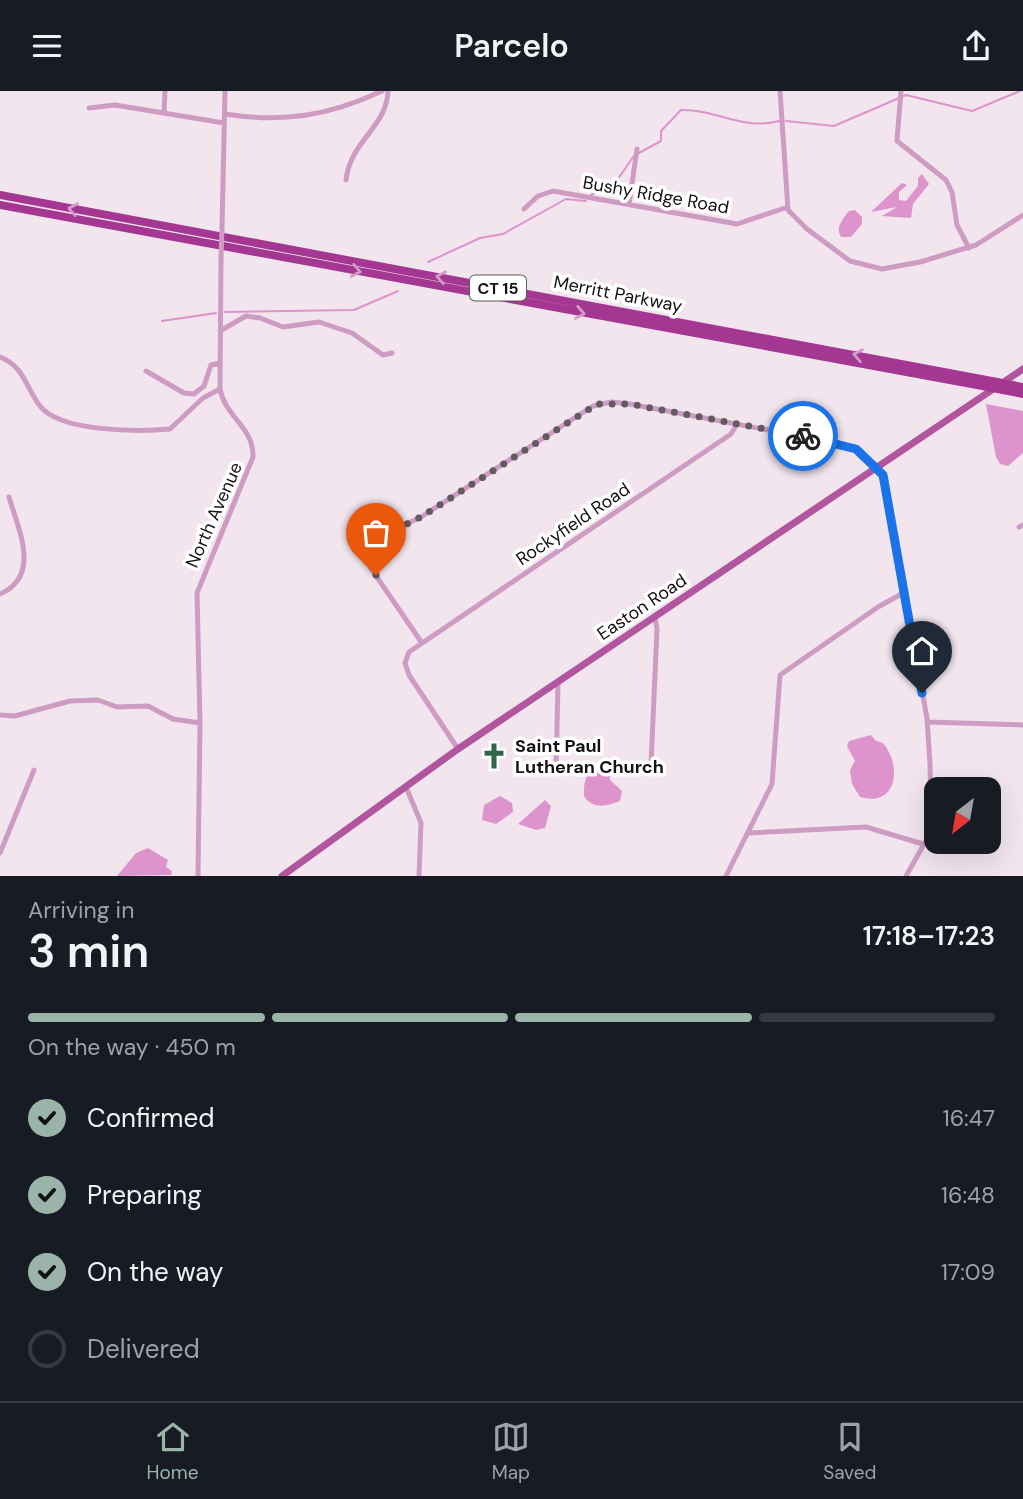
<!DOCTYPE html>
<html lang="en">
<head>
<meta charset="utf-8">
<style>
	body { margin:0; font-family:"DM Sans",sans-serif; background:#242831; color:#f1f3f6; height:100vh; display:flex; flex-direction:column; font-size:26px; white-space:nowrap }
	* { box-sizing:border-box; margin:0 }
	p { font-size:23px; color:#9ea1a6 }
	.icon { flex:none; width:38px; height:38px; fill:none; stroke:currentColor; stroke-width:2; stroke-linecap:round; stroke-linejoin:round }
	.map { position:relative; height:785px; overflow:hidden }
	.sheet { display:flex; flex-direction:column; background:#171b24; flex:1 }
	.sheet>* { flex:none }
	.needle { width:46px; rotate:211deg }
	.tools { position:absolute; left:924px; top:686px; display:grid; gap:14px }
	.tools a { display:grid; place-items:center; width:77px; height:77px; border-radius:14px; background:#171b24; box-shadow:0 7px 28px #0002; font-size:35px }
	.pin { position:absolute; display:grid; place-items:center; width:60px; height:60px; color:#fff; margin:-72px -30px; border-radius:50% 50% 50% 0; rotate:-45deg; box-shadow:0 0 7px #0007 }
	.pin .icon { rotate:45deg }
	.courier { position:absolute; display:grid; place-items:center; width:70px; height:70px; margin:-35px; border:5px solid #1a73e8; border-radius:50%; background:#fff; color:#222; box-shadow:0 2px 9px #0007 }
	.overview em { font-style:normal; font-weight:600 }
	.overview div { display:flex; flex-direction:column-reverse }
	.overview { display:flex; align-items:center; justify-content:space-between; height:119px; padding:0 28px }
	h1 { font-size:46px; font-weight:600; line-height:52px }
	.bar { display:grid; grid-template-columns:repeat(4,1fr); gap:10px 7px; align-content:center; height:84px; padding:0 28px }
	.bar i { height:9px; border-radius:5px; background:#363941 }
	.bar .current { background:#9bb4a9 }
	.bar p { grid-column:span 4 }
	ol { padding:0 28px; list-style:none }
	li { display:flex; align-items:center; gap:21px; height:77px }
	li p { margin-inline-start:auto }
	li .icon { padding:7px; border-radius:50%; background:#9bb4a9; color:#111; stroke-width:4 }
	li:last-child { color:#9ea1a6 }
	li i { width:38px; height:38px; border:4px solid #363941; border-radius:50% }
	header { display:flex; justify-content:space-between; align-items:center; height:91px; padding:0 28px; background:#171b24; font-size:32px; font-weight:600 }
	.tabs { display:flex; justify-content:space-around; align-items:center; height:98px; border-top:2px solid #363941; background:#171b24; font-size:19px; color:#9ea1a6 }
	.tabs a { display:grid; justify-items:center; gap:4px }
	.tabs .current { color:#9bb4a9 }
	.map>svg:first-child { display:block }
	.water { fill:#dd93cc }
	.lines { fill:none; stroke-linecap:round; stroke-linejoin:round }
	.stream { stroke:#dd93cc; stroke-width:2 }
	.minor { stroke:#ce9cc2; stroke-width:5 }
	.major { stroke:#b1559f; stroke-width:7 }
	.highway { stroke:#a43792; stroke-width:8 }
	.minor-bridge { stroke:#ce9cc2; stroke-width:5 }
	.highway-bridge { stroke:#a43792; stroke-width:8 }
	.oneway { stroke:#d29bc8 }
	.done { stroke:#635b61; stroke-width:7; stroke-dasharray:0 12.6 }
	.route { stroke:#1a73e8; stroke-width:9 }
	.labels { text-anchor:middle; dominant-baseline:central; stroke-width:7; stroke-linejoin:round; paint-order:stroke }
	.shield { fill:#fff; stroke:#5c585b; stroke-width:2 }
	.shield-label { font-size:16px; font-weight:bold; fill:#161115 }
	.street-label { font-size:18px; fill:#161115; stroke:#fff }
	.poi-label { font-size:18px; font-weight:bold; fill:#161115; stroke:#fff; text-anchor:start }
</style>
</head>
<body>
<header><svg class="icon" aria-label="menu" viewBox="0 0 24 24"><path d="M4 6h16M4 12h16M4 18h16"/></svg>Parcelo<svg class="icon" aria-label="share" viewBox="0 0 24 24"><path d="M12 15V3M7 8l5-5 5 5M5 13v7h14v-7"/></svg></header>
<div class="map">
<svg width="1023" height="785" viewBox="0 0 1023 785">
	<rect width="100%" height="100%" fill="#f2e5ee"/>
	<path class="water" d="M922,83L929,93L913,113L911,127L882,125L897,116L871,121L902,92L907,94L899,101V109L906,110L918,95V87Z
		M855,119L862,126V133L851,146H841C835,136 843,128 849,120Z
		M986,313L1023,320V362L1008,375L1000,373L996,366Z
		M871,644L876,650L883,652C902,674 898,717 860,706L852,693L850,679L855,670L847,655L849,650Z
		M599,675L609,676L610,689L622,700L620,710C607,715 593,719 584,705C583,693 586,679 599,675Z
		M500,705L512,712L513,721L496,733L482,729L484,714Z
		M545,709L551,715L545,737L536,739L518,733Z
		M148,757L168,769L166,776L172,780L171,784L117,785L136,762Z"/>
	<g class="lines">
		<path class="stream" d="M786,30L834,35L906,4L972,20L1020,0
			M637,63L661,50V40L681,19C716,18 744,40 779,30
			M591,104L616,91L633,66
			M428,171L480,147L503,143L566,108L586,110
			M225,221L354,219L398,200
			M162,230L216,222"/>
		<path class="minor" d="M780,0L788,119L807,138L850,170L882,178L920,171L976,154L1023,124
			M901,0L897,50L946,89L952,101L957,134L969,157
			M89,17L115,14L224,32
			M164,22L165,0
			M225,23C282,32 329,25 382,0
			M346,89C350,50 387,36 388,0
			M629,113L637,58
			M524,118L538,105L553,100L737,133L788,116
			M222,137L225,0
			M220,240L246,225L260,227L283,236L319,231L352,242L383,264L392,262
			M0,266C24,275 26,297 40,315C60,341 138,341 170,338L203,307L220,298
			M146,280L184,302L194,303L204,295L211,274L220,272
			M1019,436L1023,434
			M0,503C42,485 18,438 9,406
			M422,552L370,476L368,463L372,450L421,426L593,315L611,311L630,313L842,353L862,362L883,385L927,627L930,673L931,741L906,785
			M0,624L15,625L70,610L98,609L117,616L148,615L173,628L200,632
			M927,631L1023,634
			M458,658L409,584L405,572L409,561L731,343L737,333
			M651,674L657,538L655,526
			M556,682L558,591
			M406,696L421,732L419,785
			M749,742L866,736L923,753
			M0,762L34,679
			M198,785L200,632L197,502L253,366C254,336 225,326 220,298L221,168
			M726,785L772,693L780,584L878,516L905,501"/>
		<path class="major" d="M282,785L458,658L1023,278"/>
		<path class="highway" d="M0,104L997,291
			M0,114L988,296
			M1012,294L1023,296
			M1003,299L1023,303"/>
		<path class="minor-bridge" d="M221,168L222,137"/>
		<path class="highway-bridge" d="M997,291L1012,294
			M988,296L1003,299"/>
	</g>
	<defs><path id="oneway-chevron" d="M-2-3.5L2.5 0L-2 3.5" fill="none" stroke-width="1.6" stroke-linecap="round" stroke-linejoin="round" transform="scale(1.75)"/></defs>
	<g class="oneway">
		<use href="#oneway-chevron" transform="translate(73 118) rotate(-169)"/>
		<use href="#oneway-chevron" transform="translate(356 180) rotate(11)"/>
		<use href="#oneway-chevron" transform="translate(441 186) rotate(-169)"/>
		<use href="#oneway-chevron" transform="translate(580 222) rotate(11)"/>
		<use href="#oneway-chevron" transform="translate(858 264) rotate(-169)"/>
	</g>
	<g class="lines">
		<path class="done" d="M376,484L368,465L372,450L421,426L597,313H630L803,345"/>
		<path class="route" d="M803,345L856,358L883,384L922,602"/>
	</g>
	<defs>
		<g id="church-bare" transform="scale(2.1)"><path d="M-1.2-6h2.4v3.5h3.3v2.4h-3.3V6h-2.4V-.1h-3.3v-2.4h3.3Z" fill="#31664b" stroke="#fff" stroke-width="2.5" paint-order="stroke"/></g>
	</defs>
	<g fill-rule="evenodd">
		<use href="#church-bare" x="494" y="665"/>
	</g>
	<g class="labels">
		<rect class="shield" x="470" y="184.5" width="56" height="25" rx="5"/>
		<g class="shield-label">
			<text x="498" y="197">CT 15</text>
		</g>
		<g class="street-label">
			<text transform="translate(656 104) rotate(10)">Bushy Ridge Road</text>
			<text transform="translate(618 203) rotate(11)">Merritt Parkway</text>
			<text transform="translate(214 424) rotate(-66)">North Avenue</text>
			<text transform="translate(573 433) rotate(-34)">Rockyfield Road</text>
			<text transform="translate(642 516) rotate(-34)">Easton Road</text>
		</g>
		<g class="poi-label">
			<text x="515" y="655">Saint Paul<tspan x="515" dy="21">Lutheran Church</tspan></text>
		</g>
	</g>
</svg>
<div class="tools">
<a><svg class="needle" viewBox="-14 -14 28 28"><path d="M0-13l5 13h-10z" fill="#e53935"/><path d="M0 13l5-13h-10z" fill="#9ea1a6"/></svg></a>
</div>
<div class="pin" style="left:376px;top:484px;background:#ea580c"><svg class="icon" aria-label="bag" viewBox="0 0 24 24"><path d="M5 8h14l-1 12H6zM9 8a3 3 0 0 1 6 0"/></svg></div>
<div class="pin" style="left:922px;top:602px;background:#1f2937"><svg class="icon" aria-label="home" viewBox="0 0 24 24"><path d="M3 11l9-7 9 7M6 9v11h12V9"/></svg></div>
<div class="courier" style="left:803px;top:345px"><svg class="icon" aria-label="bike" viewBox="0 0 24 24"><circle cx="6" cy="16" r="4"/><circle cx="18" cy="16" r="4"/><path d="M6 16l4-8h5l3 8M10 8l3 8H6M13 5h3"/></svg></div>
</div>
<section class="sheet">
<div class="overview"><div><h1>3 min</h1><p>Arriving in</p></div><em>17:18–17:23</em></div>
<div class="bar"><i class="current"></i><i class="current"></i><i class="current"></i><i></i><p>On the way · 450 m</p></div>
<ol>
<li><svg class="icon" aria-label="check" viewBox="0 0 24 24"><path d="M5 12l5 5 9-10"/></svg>Confirmed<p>16:47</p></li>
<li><svg class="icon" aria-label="check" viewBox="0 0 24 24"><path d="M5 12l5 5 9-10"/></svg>Preparing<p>16:48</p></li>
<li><svg class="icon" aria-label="check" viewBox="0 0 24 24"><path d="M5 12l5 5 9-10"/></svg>On the way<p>17:09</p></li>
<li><i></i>Delivered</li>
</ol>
</section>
<nav class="tabs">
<a class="current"><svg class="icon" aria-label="home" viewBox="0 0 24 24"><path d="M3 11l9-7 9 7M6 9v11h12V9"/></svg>Home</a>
<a><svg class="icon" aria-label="map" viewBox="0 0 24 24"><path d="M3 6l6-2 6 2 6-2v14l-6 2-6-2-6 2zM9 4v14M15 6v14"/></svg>Map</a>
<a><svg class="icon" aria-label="saved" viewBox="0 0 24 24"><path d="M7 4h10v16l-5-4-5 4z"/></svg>Saved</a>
</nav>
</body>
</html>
